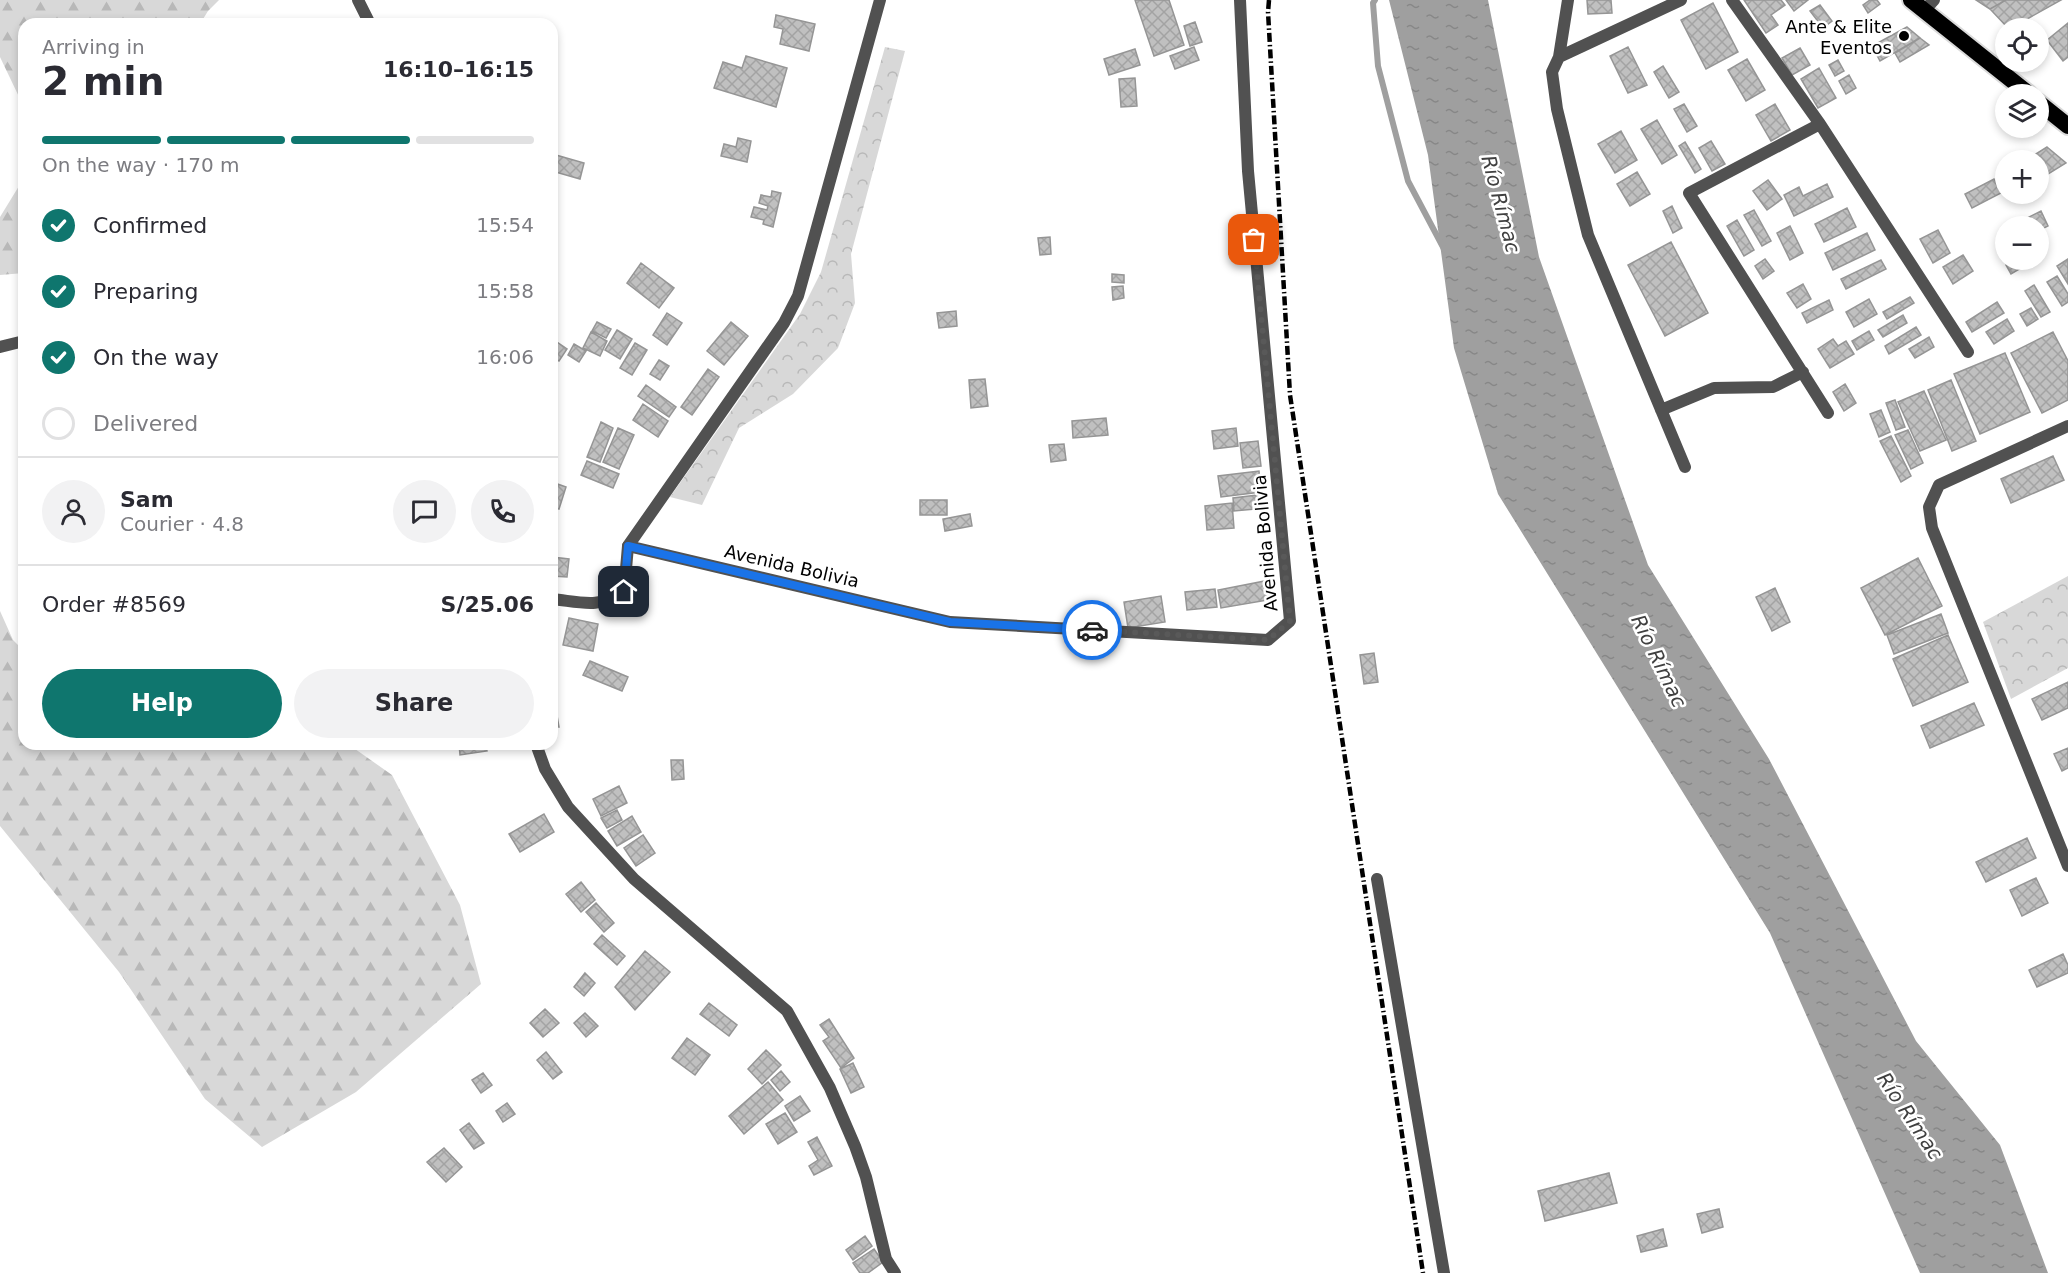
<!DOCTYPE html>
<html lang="en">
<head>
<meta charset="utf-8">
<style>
	body { margin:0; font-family:"DejaVu Sans",sans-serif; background:#f2f2f3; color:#2b2b33; height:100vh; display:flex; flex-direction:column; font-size:22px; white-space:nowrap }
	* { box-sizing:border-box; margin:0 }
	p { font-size:20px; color:#7c7c81 }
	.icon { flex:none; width:33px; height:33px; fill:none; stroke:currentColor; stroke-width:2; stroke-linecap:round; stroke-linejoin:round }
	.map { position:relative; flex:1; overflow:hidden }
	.sheet { position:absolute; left:18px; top:18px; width:540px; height:732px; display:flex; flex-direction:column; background:#fff; border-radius:18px; box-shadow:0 3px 9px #0003 }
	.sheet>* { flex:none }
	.fabs { position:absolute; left:1995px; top:18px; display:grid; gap:12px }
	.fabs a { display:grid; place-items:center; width:54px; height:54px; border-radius:50%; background:#fff; box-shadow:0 3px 9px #0003; font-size:30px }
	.pin { position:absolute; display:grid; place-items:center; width:51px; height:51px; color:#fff; margin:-26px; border-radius:12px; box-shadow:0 3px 9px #0006 }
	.courier { position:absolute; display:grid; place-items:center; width:60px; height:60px; margin:-30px; border:4px solid #1a73e8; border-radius:50%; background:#fff; color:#222; box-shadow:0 2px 8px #0007 }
	.overview em { font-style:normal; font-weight:800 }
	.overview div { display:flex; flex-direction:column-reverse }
	.overview { display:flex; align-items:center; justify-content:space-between; height:102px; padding:0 24px }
	h1 { font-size:39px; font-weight:800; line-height:45px }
	.bar { display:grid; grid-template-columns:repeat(4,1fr); gap:9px 6px; align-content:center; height:72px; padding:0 24px }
	.bar i { height:8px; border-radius:4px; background:#e1e1e2 }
	.bar .selected { background:#0f766e }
	.bar p { grid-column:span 4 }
	.line { display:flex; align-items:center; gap:15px; padding:0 24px; border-top:2px solid #e1e1e2 }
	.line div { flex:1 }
	.round { display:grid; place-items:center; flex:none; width:63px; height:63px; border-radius:32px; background:#f2f2f3 }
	ol { padding:0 24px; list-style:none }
	li { display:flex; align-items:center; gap:18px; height:66px }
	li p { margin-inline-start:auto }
	li .icon { padding:6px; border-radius:50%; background:#0f766e; color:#fff; stroke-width:4 }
	li:last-child { color:#7c7c81 }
	li i { width:33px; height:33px; border:3px solid #e1e1e2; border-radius:50% }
	.action { display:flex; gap:12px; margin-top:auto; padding:12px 24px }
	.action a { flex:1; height:69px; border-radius:36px; background:#0f766e; color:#fff; font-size:24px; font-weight:800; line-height:69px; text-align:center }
	.action a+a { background:#f2f2f3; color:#2b2b33 }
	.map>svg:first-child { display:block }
	.forest { fill:url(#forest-firs) }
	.park { fill:url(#park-crowns) }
	.water { fill:url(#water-ripples) }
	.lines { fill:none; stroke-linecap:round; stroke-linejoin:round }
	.stream { stroke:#9f9f9f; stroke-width:6 }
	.building { fill:url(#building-cross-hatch); stroke:#959595; stroke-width:1.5 }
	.trunk-casing { stroke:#dbdbdb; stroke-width:20 }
	.minor { stroke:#515151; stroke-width:12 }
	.tertiary { stroke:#515151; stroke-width:12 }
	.trunk { stroke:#000; stroke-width:16 }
	.rail { stroke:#000; stroke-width:4.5; stroke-dasharray:9 3 1.5 3; stroke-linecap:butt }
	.done { stroke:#595959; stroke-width:6; stroke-dasharray:0 10.8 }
	.route { stroke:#1a73e8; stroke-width:8 }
	.poi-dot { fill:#000; stroke:#fff; stroke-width:2 }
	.labels { text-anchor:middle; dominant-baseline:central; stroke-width:5; stroke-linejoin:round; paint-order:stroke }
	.poi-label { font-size:18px; fill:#000; stroke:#fff; text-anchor:end }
	.street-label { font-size:18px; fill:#000; stroke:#fff }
	.water-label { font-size:20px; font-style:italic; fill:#404040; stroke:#fff }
</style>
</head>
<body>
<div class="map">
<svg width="2068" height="1273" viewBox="0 0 2068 1273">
	<defs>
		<pattern id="forest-firs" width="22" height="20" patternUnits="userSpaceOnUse" patternTransform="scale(1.5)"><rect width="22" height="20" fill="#d8d8d8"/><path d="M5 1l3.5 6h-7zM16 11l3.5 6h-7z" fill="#b8b8b8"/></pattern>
		<pattern id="park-crowns" width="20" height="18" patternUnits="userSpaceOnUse" patternTransform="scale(1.5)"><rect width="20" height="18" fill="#d8d8d8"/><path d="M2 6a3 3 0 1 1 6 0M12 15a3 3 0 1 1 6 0" fill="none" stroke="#b8b8b8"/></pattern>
		<pattern id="water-ripples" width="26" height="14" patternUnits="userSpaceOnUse" patternTransform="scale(1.5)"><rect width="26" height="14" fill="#9f9f9f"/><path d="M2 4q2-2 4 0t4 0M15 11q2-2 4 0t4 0" fill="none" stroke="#878787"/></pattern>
		<pattern id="building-cross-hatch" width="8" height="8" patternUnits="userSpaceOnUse" patternTransform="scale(1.5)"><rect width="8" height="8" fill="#c0c0c0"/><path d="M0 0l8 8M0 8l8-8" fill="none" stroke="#a3a3a3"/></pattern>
	</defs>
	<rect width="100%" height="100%" fill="#fff"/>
	<path class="forest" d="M0,0H219L208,11L200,24H24V273L0,275V217L19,186L21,101L0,57Z
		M0,611L13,640L24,651V744H348L392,775L460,905L481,984L356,1092L262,1147L205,1099L119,972L0,826Z"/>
	<path class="park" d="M885,47L905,51L851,254L855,303L838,348L793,394L739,428L702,505L670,497L800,314L821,272Z
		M2068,576V668L2011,699L1983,622Z"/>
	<path class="water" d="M1389,0H1488L1539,257L1648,565L1769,759L1916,1041L2000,1145L2048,1273H1920L1770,933L1498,494L1454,348L1428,155Z"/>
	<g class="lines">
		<path class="stream" d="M1375,0L1373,3L1378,66L1408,181L1444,249"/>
	</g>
	<path class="building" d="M1135,0H1169L1184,45L1154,56Z
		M1587,0H1611L1612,13L1588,14Z
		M1744,0H1781L1785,5L1771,15L1778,25L1766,33Z
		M1786,0H1808L1794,11Z
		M1870,0H1877L1880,4L1868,13L1863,5Z
		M1976,0H2006L1990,9Z
		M2006,0H2061L2011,28H2008L1990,9Z
		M1713,3L1738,52L1706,69L1681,20Z
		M1820,5L1832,21L1823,28L1810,11Z
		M776,15L815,24L809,51L780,44L783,29L774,27Z
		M1195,22L1202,42L1190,46L1184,26Z
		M2068,23V57L2063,61L2047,40Z
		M1907,27L1920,38L1880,61L1872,46Z
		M1920,38L1929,45L1900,62L1895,53Z
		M1194,47L1199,60L1175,69L1170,56Z
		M1628,47L1647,85L1628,93L1610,56Z
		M1800,48L1810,65L1792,75L1782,58Z
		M1135,49L1140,65L1109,75L1104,59Z
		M746,56L787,68L776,107L714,88L723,62L742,68Z
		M1747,59L1765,90L1746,101L1728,70Z
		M1838,60L1844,71L1835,76L1829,65Z
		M1663,66L1679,92L1669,98L1654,72Z
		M1819,68L1836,98L1818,108L1801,79Z
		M1849,75L1856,88L1846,94L1839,81Z
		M1135,78L1137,106L1121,107L1119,79Z
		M1684,104L1697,126L1687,132L1674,109Z
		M1775,104L1790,130L1771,141L1756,115Z
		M1657,120L1677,155L1662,164L1641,129Z
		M1621,131L1637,160L1615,173L1598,144Z
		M738,138L751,141L747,162L721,156L724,144L736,147Z
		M1711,141L1725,164L1712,171L1699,148Z
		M1685,142L1701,169L1695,173L1679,146Z
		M2047,147L2066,163L2040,179L2038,160L2028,159Z
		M556,155L584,163L580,179L552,171Z
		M1637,172L1650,194L1630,206L1617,184Z
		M1994,179L2001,193L1972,208L1965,194Z
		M1768,180L1782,199L1767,210L1753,191Z
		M1827,184L1833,197L1794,216L1784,195L1799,187L1803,196Z
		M772,191L781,193L773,227L763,224L764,220L751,217L754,207L767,210L768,206L759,203L761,195L771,197Z
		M1672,206L1682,228L1673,233L1663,211Z
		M1847,208L1856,227L1824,242L1815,224Z
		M1754,210L1771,241L1762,246L1744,215Z
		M2041,211L2048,226L2038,231V226H2028L2025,219Z
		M1737,220L1754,250L1744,256L1727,226Z
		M1790,226L1803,253L1790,260L1777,233Z
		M1938,230L1950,253L1933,263L1920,239Z
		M1867,233L1875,250L1833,270L1825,253Z
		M1050,237L1051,254L1040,255L1038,238Z
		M1671,242L1708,313L1665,336L1628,265Z
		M1963,255L1973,271L1953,284L1943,267Z
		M1765,259L1774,271L1763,279L1755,266Z
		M2068,259V284L2057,266Z
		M1881,260L1886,269L1846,289L1841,279Z
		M2015,260H2029L2031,262L2011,274L2006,265Z
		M641,263L674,288L659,308L627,283Z
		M1112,274L1124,275V283L1112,282Z
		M2057,276L2068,294V302L2062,306L2047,282Z
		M1803,284L1811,299L1797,308L1787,293Z
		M2034,285L2050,312L2041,317L2025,291Z
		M1123,286L1124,298L1113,300L1112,287Z
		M1910,297L1914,303L1887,319L1883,312Z
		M1869,299L1877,314L1854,327L1846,312Z
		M1829,300L1833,310L1807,323L1802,313Z
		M1997,302L2004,313L1972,332L1966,322Z
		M2031,308L2038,319L2027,326L2020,314Z
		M956,311L957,326L939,328L937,313Z
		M667,313L682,323L667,345L653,335Z
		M1903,315L1907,323L1883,337L1878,330Z
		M2007,319L2014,331L1994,344L1986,332Z
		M597,322L611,329L606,338L592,331Z
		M731,322L748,336L724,365L707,351Z
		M1916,327L1921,335L1889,354L1885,346Z
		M617,330L632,339L620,359L605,350Z
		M1869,331L1874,340L1857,350L1852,341Z
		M591,332L607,341L600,356L583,348Z
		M2053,332L2068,361V400L2042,413L2011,353Z
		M1929,337L1934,347L1915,358L1909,349Z
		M1833,339L1838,346L1846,341L1854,354L1830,368L1818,349Z
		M557,342L567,349L559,361L552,357V349Z
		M635,343L647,350L632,375L620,368Z
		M574,344L586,351L579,362L568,355Z
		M2005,353L2030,412L1980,434L1954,374Z
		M659,360L669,366L660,380L650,374Z
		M708,369L719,377L692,415L681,407Z
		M985,379L988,406L971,408L969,380Z
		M1951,380L1976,441L1952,451L1928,390Z
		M1845,384L1856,403L1844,411L1833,392Z
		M646,385L676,407L669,417L638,396Z
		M1924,391L1946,440L1920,451L1898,402Z
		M1895,400L1905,427L1896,430L1886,403Z
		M643,404L668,421L658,437L633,420Z
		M1881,410L1890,432L1879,437L1870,414Z
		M1106,418L1108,435L1073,438L1072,421Z
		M601,422L613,428L600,462L587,457Z
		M618,428L634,435L619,469L603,462Z
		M1236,428L1238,446L1214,449L1212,431Z
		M1908,430L1923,463L1911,469L1895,435Z
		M1891,436L1911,476L1901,482L1880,441Z
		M1258,441L1261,466L1243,468L1240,443Z
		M1064,444L1066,460L1051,462L1049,445Z
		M2053,456L2064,480L2011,503L2001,479Z
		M587,461L619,474L613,488L581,475Z
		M1259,471L1261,492L1221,497L1218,476Z
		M552,482L566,487L559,509L552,507Z
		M1265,494L1266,508L1234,511L1233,498Z
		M920,500H947V515H920Z
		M1232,503L1234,528L1207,530L1205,506Z
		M970,514L972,526L945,531L943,519Z
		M552,557L569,559L567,577L552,576Z
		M1918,558L1942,606L1885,635L1861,588Z
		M1270,580L1274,599L1221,608L1218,590Z
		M1775,588L1790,622L1772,631L1756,597Z
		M1215,589L1217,607L1187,610L1185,592Z
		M1161,596L1165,622L1128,628L1124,602Z
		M1941,614L1948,633L1894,654L1887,635Z
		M569,618L598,624L593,651L563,645Z
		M1948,635L1968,682L1913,706L1893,659Z
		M1374,653L1378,682L1364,684L1360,655Z
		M590,661L628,677L622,691L583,675Z
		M2068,682V708L2042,720L2032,699Z
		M1974,703L1984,725L1930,748L1921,726Z
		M552,704H555L559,727H552Z
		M459,744H485L487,751L460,755Z
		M2068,748V768L2062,771L2054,754Z
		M671,760H683L684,779L672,780Z
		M619,786L627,803L601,816L593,799Z
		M617,810L622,820L607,828L601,818Z
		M544,814L554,832L520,852L509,834Z
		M632,816L641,832L617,846L608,831Z
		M643,835L655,853L636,866L624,848Z
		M2027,838L2036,858L1986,882L1976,862Z
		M2036,878L2048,903L2022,916L2010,890Z
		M581,882L595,900L581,912L566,894Z
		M596,903L614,923L604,932L586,912Z
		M602,935L625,956L617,965L594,944Z
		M645,951L670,972L635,1010L615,987Z
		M2063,954L2068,965V973L2037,987L2029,970Z
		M585,973L595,983L584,996L574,987Z
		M709,1003L737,1025L729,1036L700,1014Z
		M545,1009L559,1023L543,1037L530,1023Z
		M585,1013L598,1026L586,1037L574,1023Z
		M829,1019L854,1058L841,1068L823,1041L829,1037L820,1025Z
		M687,1038L710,1055L695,1075L672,1058Z
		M766,1050L781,1065L762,1084L748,1069Z
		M546,1052L562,1072L553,1079L537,1060Z
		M853,1063L864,1087L851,1093L840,1069Z
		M781,1071L790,1082L780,1091L771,1080Z
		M483,1073L492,1085L481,1093L472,1080Z
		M768,1082L783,1100L744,1134L729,1116Z
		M800,1096L810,1111L794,1121L785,1106Z
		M507,1103L515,1114L503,1122L496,1111Z
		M785,1113L797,1132L778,1144L766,1124Z
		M469,1123L484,1143L474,1149L460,1130Z
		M817,1137L832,1166L814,1175L809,1166L818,1160L808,1142Z
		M444,1148L462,1167L446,1182L427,1162Z
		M1609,1173L1617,1203L1545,1221L1538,1191Z
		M1719,1209L1723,1227L1702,1233L1697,1214Z
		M1663,1229L1667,1246L1641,1252L1637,1236Z
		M865,1236L872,1246L853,1260L846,1250Z
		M874,1249L883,1262L868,1273H860L853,1263Z"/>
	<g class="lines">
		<g class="trunk-casing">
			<path id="trunk" d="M1911,0L2029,94
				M2038,102L2068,126"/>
		</g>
		<path class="minor" d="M358,0L370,24
			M1568,0L1559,57L1552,72L1557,109L1588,235L1685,467
			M1732,0L1820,124L1968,352
			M1924,11L1934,0
			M1559,57L1681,0
			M1820,124L1689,193L1828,413
			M1661,410L1714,388L1773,387L1803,372
			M2068,426L1939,485L1929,507L1932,528L2068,866
			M628,546L950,622L1268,640L1290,621L1248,171L1240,0
			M1377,879L1444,1273"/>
		<path class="tertiary" d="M0,347L24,341
			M552,599C581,602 598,609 624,592L628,546L784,323L798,296L880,0
			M536,744L545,769L568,807L634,879L787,1011L830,1088L855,1146L866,1177L886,1259L895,1273"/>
		<use href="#trunk" class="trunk"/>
		<path class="rail" d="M1269,0L1268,12L1290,395L1423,1273"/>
	</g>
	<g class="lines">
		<path class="done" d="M1092,630L1268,640L1290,621L1254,240"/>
		<path class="route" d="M624,592L628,546L950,622L1092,630"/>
	</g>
	<circle class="poi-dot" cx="1904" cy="36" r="6"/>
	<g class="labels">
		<g class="poi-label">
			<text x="1892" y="26">Ante &amp; Elite<tspan x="1892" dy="21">Eventos</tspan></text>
		</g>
		<g class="street-label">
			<text transform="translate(1265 543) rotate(-95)">Avenida Bolivia</text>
			<text transform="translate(792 566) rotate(13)">Avenida Bolivia</text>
		</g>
		<g class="water-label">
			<text transform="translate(1501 204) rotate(75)">Río Rímac</text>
			<text transform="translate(1659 661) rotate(64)">Río Rímac</text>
			<text transform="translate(1910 1116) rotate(56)">Río Rímac</text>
		</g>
	</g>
</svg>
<div class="fabs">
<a><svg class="icon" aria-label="locate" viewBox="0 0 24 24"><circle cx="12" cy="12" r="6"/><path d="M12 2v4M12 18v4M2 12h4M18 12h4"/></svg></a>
<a><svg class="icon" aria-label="layers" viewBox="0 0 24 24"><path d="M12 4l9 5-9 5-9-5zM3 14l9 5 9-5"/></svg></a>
<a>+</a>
<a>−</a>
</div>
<div class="pin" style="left:1254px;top:240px;background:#ea580c"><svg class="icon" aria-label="bag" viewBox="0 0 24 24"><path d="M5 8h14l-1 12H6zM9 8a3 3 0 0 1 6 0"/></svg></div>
<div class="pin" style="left:624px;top:592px;background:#1f2937"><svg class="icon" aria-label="home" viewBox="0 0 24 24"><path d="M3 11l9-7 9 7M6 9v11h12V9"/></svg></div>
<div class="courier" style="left:1092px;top:630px"><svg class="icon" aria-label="car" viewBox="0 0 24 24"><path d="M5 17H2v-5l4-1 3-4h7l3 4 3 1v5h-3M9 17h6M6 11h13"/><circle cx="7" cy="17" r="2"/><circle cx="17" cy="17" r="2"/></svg></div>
<section class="sheet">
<div class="overview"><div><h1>2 min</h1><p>Arriving in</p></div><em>16:10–16:15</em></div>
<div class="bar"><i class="selected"></i><i class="selected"></i><i class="selected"></i><i></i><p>On the way · 170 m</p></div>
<ol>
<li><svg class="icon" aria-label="check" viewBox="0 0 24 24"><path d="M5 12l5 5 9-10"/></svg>Confirmed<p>15:54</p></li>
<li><svg class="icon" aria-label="check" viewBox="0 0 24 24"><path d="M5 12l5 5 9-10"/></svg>Preparing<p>15:58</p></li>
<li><svg class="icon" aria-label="check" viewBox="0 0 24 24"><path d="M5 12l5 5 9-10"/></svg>On the way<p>16:06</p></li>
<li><i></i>Delivered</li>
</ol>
<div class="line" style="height:108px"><a class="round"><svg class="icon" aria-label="person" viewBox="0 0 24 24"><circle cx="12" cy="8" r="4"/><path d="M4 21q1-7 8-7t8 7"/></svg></a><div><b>Sam</b><p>Courier · 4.8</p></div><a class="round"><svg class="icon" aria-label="chat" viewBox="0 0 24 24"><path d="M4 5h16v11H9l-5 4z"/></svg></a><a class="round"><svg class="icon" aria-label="phone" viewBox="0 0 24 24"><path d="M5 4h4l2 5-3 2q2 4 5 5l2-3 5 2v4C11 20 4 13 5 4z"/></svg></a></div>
<div class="line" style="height:78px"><div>Order #8569</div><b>S/25.06</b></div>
<div class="action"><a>Help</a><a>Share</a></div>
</section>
</div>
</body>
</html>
